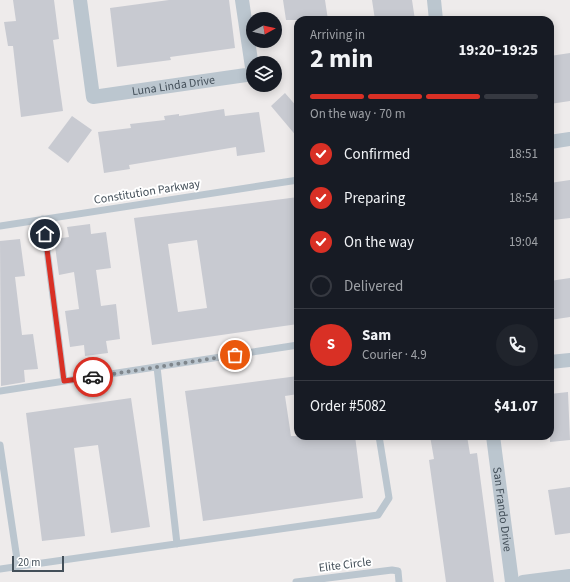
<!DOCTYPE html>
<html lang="en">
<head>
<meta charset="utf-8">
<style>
	body { margin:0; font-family:"Source Sans 3",sans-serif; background:#20242c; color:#f1f3f6; height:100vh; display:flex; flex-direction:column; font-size:15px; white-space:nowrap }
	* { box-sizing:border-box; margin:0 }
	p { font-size:13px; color:#9ea1a6 }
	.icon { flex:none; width:22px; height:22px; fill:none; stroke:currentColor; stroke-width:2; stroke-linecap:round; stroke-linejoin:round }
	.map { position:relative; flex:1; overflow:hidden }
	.drawer { position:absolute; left:294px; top:16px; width:260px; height:424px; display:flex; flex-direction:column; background:#171b24; border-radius:12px; box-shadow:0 2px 10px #0003 }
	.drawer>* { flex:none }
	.needle { width:26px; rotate:82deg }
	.buttons { position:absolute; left:246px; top:12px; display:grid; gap:8px }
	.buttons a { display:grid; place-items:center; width:36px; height:36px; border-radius:50%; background:#171b24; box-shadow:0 2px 10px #0003; font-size:20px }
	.scale { position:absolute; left:12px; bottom:10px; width:52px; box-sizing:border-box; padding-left:4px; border:2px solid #434f59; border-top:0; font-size:11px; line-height:14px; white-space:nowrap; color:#434f59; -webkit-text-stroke:3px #fff; paint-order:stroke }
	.pin { position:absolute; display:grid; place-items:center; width:34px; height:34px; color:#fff; margin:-17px; border:2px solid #fff; border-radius:50%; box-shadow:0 1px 4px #0007 }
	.courier { position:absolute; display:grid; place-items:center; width:40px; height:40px; margin:-20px; border:3px solid #d93025; border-radius:50%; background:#fff; color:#222; box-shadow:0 1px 5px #0007 }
	.headline em { font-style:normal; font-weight:700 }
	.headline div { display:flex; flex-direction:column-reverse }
	.headline { display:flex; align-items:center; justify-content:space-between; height:68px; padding:0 16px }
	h1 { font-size:26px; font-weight:700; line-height:30px }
	.bar { display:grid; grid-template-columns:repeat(4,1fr); gap:6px 4px; align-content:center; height:48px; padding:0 16px }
	.bar i { height:5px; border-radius:3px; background:#363941 }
	.bar .selected { background:#d93025 }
	.bar p { grid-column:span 4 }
	.line { display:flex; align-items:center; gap:10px; padding:0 16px; border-top:1px solid #363941 }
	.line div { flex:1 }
	.round { display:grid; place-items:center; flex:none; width:42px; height:42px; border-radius:21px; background:#20242c }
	ol { padding:0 16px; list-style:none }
	li { display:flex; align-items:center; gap:12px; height:44px }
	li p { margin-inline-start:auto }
	li .icon { padding:4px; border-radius:50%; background:#d93025; color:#fff; stroke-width:4 }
	li:last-child { color:#9ea1a6 }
	li i { width:22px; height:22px; border:2px solid #363941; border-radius:50% }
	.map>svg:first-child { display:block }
	.building { fill:#c8cad1; fill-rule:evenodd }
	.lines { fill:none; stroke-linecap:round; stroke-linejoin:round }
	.service { stroke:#bbc6cf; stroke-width:7 }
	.minor { stroke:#bbc6cf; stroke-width:14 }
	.done { stroke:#7f868c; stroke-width:4; stroke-dasharray:0 7.2 }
	.route { stroke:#d93025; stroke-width:5 }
	.labels { text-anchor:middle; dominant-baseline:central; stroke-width:4; stroke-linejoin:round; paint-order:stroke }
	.street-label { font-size:12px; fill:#434f59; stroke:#fff }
</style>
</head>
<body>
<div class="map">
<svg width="570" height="582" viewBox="0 0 570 582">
	<rect width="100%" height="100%" fill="#eeebeb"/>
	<path class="building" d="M13,0H54L59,39L53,40L63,111L21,117L13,46H8L4,22L16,21Z
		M169,0H229L235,48L170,57L171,60L117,67L110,8Z
		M283,0H325L328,20H286Z
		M372,0H412L415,20H375Z
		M570,53V101L550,104V56Z
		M285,93L298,108V138L271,106Z
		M224,109L225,116L259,112L265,152L237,156L236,147L129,165L130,169L104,173L98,132L131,128L130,124L165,120L164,116L179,114V116Z
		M72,116L92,130L68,163L48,148Z
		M570,180V218L553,220L550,183Z
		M298,197V324L152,345L134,218ZM197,240L207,308L178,312L168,244Z
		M90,224L91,234L106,232L111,268L96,270L101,306L116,304L120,339L106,341L108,353L85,356L84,345L70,347L65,311L79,309L74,272L59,275L54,239L69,237L67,227Z
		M20,239L25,276L15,277L22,335L33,334L38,369L24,370L25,382L1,386L0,241Z
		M570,278V317L550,320V281Z
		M298,376V394L285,396L291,436H355L363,498L203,521L185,391Z
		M568,392L570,440L550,442V394Z
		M131,398L150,527L111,533L98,445L74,448L85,536L42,541L26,413Z
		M430,436H467L470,454L477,453L494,582H446L429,460L434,459Z
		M570,487V533L555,535L548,490Z"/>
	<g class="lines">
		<path class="service" d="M43,219L64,381
			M0,226L298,180
			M157,367L177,544
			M0,391L298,345
			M0,445L18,566
			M0,569L378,515L389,498L379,436
			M296,582L392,570L398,571L399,582"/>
		<g class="minor">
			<path id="s1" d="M80,0L93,97L253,74L242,0"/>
			<path d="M434,0L436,20"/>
			<path d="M550,142L570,139"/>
			<path d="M550,362L570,360"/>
			<path id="s2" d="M493,436L512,582"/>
			<path d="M523,582L570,576"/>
		</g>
	</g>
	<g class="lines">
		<path class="done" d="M93,377L235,355"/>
		<path class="route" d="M45,234L64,381L93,377"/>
	</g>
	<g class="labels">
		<g class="street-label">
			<text stroke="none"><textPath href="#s1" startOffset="179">Luna Linda Drive</textPath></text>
			<text transform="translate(147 192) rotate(-9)">Constitution Parkway</text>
			<text stroke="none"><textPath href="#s2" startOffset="74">San Frando Drive</textPath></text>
			<text transform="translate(345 565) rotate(-7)">Elite Circle</text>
		</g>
	</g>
</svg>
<div class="buttons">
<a><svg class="needle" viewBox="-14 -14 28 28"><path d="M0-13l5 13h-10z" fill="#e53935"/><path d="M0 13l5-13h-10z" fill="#9ea1a6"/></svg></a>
<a><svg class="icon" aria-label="layers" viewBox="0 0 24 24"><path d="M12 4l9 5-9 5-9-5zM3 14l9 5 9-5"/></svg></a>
</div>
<div class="scale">20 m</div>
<div class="pin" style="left:235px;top:355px;background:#ea580c"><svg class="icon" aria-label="bag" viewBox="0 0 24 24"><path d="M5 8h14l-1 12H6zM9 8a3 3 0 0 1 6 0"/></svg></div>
<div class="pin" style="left:45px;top:234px;background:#1f2937"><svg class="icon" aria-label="home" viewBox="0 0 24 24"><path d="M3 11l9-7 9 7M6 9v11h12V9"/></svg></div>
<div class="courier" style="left:93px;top:377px"><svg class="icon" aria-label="car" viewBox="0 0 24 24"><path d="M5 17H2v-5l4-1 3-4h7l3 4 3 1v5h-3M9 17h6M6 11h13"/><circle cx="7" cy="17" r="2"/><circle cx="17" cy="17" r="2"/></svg></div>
<section class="drawer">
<div class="headline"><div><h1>2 min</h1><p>Arriving in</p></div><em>19:20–19:25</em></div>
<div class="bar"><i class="selected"></i><i class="selected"></i><i class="selected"></i><i></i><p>On the way · 70 m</p></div>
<ol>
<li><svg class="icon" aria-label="check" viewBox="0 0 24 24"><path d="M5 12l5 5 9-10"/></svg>Confirmed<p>18:51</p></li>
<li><svg class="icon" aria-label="check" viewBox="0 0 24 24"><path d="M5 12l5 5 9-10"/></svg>Preparing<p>18:54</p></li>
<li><svg class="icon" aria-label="check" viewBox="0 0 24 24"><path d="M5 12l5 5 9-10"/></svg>On the way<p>19:04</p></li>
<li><i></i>Delivered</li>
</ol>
<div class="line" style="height:72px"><b class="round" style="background:#d93025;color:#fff">S</b><div><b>Sam</b><p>Courier · 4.9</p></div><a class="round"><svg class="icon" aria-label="phone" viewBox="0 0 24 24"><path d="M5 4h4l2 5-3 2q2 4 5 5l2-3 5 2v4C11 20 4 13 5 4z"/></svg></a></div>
<div class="line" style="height:52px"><div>Order #5082</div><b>$41.07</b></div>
</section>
</div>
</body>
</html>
